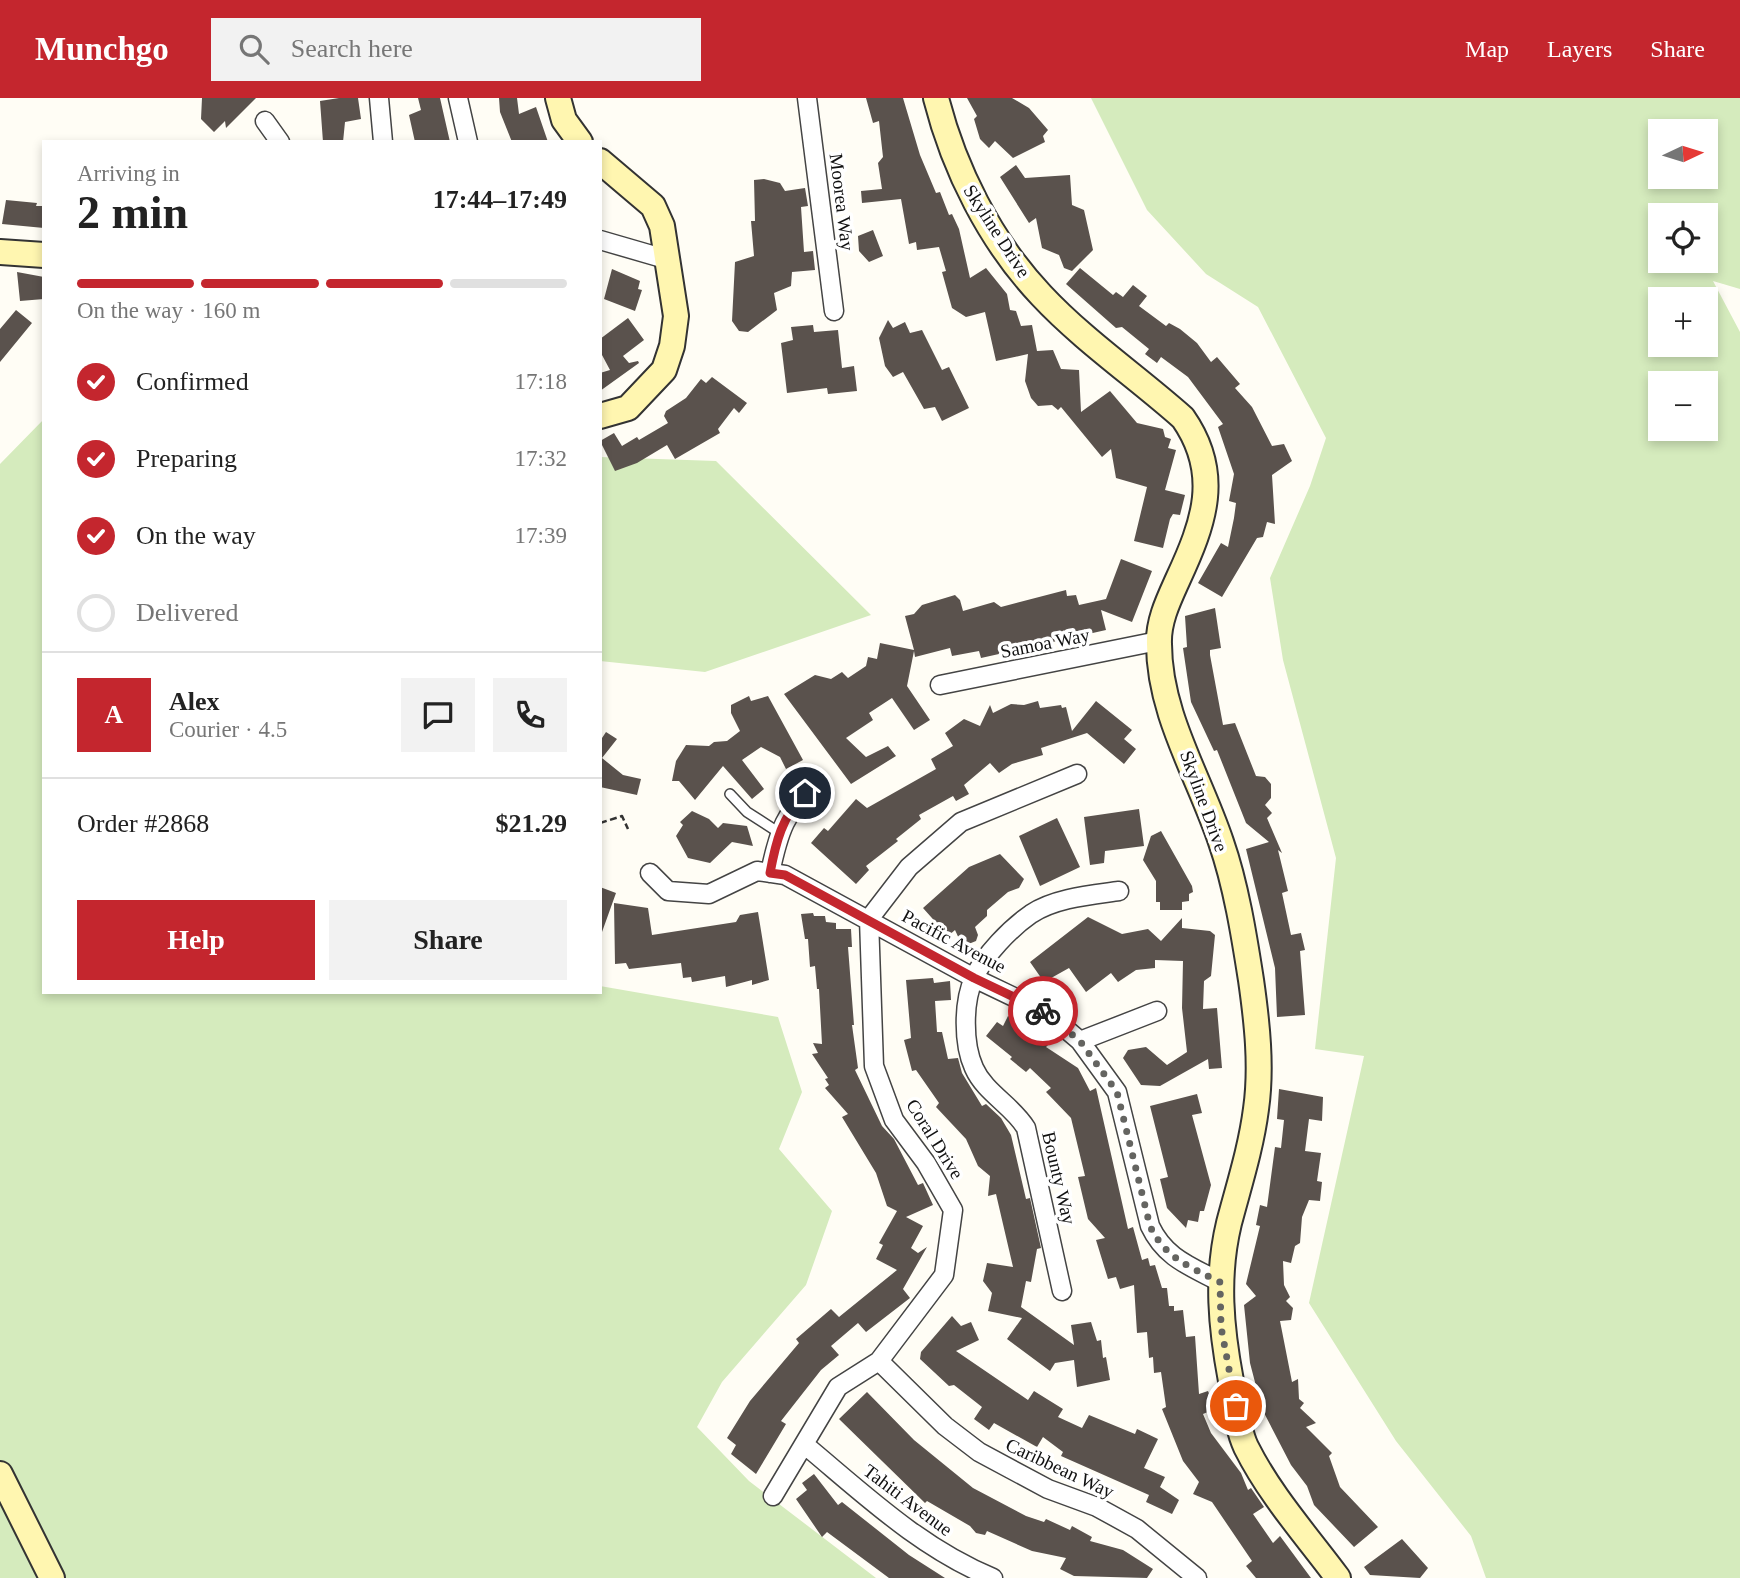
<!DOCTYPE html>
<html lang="en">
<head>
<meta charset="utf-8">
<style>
	body { margin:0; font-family:"Times New Roman",serif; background:#f2f2f2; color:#222; height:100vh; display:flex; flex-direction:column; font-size:26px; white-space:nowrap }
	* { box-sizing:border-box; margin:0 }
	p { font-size:23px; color:#767676 }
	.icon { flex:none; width:38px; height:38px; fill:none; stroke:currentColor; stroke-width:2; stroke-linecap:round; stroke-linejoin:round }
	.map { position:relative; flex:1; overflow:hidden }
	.side { position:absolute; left:42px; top:42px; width:560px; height:854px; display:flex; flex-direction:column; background:#fff; border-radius:0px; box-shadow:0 4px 10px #0003 }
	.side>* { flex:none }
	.needle { width:46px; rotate:86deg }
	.controls { position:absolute; left:1648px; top:21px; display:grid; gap:14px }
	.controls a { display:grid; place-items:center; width:70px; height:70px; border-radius:0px; background:#fff; box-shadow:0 4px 10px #0003; font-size:35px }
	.pin { position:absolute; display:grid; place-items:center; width:60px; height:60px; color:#fff; margin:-30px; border:4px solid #fff; border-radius:50%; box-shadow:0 2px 7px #0007 }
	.courier { position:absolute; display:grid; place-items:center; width:70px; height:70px; margin:-35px; border:5px solid #c4262e; border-radius:50%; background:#fff; color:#222; box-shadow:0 2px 9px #0007 }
	.head em { font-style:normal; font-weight:800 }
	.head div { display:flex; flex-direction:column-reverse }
	.head { display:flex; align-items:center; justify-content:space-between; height:119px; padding:0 35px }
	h1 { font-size:46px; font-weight:800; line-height:52px }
	.bar { display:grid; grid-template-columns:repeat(4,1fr); gap:10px 7px; align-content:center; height:84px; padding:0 35px }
	.bar i { height:9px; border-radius:5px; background:#e0e0e0 }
	.bar .selected { background:#c4262e }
	.bar p { grid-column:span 4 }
	.line { display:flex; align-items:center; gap:18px; padding:0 35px; border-top:2px solid #e0e0e0 }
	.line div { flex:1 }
	.round { display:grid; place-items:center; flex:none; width:74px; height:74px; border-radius:0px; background:#f2f2f2 }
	ol { padding:0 35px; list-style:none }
	li { display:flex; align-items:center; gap:21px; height:77px }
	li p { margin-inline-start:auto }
	li .icon { padding:7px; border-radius:50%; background:#c4262e; color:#fff; stroke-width:4 }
	li:last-child { color:#767676 }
	li i { width:38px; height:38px; border:4px solid #e0e0e0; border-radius:50% }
	.button { display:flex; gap:14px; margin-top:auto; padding:14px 35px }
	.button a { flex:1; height:80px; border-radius:0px; background:#c4262e; color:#fff; font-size:28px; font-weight:800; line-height:80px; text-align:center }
	.button a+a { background:#f2f2f2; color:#222 }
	header { display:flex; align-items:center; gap:42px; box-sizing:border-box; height:98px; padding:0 35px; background:#c4262e; color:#fff }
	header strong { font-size:33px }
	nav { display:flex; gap:38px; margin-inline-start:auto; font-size:24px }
	.search { width:490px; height:63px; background:#f2f2f2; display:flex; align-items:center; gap:18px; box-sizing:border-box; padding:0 24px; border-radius:0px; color:#767676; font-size:26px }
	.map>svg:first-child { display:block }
	.green { fill:#d5ebbd; fill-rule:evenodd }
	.building { fill:#5a524d }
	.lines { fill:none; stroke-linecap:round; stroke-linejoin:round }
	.lane-casing { stroke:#444; stroke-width:12 }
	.street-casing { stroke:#444; stroke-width:21 }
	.secondary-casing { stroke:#333; stroke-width:28 }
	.path { stroke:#333; stroke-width:2.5; stroke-dasharray:7 3.5; stroke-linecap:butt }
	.lane { stroke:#fff; stroke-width:9 }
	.street { stroke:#fff; stroke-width:18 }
	.secondary { stroke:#fff6b0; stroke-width:24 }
	.done { stroke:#646461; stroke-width:7; stroke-dasharray:0 12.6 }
	.route { stroke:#c4262e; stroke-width:9 }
	.labels { text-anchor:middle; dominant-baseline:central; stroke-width:7; stroke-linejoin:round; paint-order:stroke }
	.street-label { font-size:19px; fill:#111; stroke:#fff }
</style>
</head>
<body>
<header>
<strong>Munchgo</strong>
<div class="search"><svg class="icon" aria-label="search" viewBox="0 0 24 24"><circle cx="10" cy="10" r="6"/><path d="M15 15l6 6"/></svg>Search here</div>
<nav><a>Map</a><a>Layers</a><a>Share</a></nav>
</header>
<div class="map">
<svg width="1740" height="1480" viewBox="0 0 1740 1480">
	<rect width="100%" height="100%" fill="#fffdf5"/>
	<path class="green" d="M1091,0H1740V191L1713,183L1740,234V1480H1486L1471,1438L1396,1343L1309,1205L1364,958L1315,951L1336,760L1283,562L1270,480L1310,388L1326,340L1258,209L1206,176L1147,112ZM1661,33H1706V79H1661ZM1661,117H1706V163H1661ZM1706,201V247H1661V201ZM1661,285H1706V331H1661Z
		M44,321V894H600V888L778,919L802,994L779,1051L832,1113L806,1187L722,1284L697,1329L749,1383L876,1480H0V366Z
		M600,359L716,363L871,517L705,574L600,563Z"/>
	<path class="building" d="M202,0H256L226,30L225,23L214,34L201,21Z
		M339,0H358L361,21L345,24L343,44H323L320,3Z
		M418,0H440L450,44H415L409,17L421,12Z
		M499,0H517L519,16L536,9L548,44H512L500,14Z
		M866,0H903L920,57L936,95L940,94L949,117L952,116L959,131L970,180L986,170L1007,196L1010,212L1016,213L1021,228L1032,227L1037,253L1053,252L1061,271L1079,272L1081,314L1110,293L1137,325L1163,331L1165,339L1171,341L1168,350L1176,352L1165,392L1185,397L1180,417L1173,416L1170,421L1163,450L1134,443L1147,389L1116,380L1111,351L1102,359L1061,309L1058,312L1052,307L1038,308L1031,300L1025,283L1028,256L996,263L985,214L966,219L952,210L942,174L946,173L939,149L917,152L916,144L909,146L901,101L862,105L861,93L882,91L878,65L883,59L879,23L873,25Z
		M967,0H1012L1029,10L1048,32L1043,38L1045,44L1013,60L995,43L989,50L980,41L974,21L977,18Z
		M1016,67L1025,80L1070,77L1072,107L1084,112L1093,152L1072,173L1064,170L1059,157L1042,150L1036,120L1029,125L1000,79Z
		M764,81L780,85L785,93L805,90L808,108L801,109L804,154L813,153L815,172L792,174L791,188L774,195L777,212L748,234L739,233L732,223L735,164L754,158L751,123H755L754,82Z
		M6,102L37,105L36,108H44V130L2,126Z
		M873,132L883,158L869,164L859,153L858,138Z
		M1080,170L1113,197L1116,194L1123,199L1133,187L1147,198L1139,208L1166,228L1169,225L1180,231L1197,245L1211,264L1217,259L1240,286L1235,290L1252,309L1272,348L1284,346L1292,363L1272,377L1275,426L1267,424L1263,439L1257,440L1222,499L1198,485L1221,445L1228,449L1234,420L1236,405L1229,403L1234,376L1218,329L1223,326L1188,279L1161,259L1157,265L1145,256L1149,251L1122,229L1116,230L1066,186Z
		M612,171L640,183L638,191L642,192L635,213L604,201Z
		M17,174L44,179V201L20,203Z
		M16,212L32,225L0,264V231Z
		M628,220L644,242L623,258L629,265L638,263L639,265L600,293V275L610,272L602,257L600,241Z
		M888,222L893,230L905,224L910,235L922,232L942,272L949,269L969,310L942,323L935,309L924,311L903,274L893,279L885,268L879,240Z
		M813,227L814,234L838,232L842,270L854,268L857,293L828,296L827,290L787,295L781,245L793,242L791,229Z
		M712,279L747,305L739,315L734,310L718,331L720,335L675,361L667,347L637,365L615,373L600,343L614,335L622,348L637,339L639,342L668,325L664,318L666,313L686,300L701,281L706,285Z
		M1121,461L1152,473L1132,524L1101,512L1106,532L981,560L979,553L952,558L950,550L915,559L914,553L907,588L930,622L914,632L892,600L869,615L873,622L846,640L866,659L888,648L896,658L851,686L784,596L815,577L831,581L842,574L848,580L866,568L868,559L877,561L880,545L914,552L905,518L914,516L922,507L955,497L960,502L963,513L994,504L1001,509L1066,492L1067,498L1076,497L1079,507L1106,501Z
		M1215,510L1221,550L1210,552V557L1223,627L1235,625L1256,678L1265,679L1271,686V700L1265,707L1272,715L1267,720L1282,755L1278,752L1288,793L1282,795L1291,837L1301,835L1305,852L1300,853L1305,917L1277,919L1275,870L1246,751L1269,744L1246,725L1217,652L1214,653L1191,604L1183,550L1187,549L1185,518Z
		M749,598L751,603L768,598L803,662L786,671L780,659L761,649L742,662L764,691L752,701L723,668L695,702L679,683H672L676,663L686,647L709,648L714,644L727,643L740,633L731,615V607Z
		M1038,603L1040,610L1061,607L1062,610L1066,609L1072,633L1096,603L1132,632L1124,641L1136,651L1124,666L1087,635L1041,650L1043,657L1012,666L999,675L990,665L964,687L969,696L956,703L953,698L919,717L921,721L896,741L898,743L866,768L869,772L856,786L811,745L824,730L828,733L856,701L867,710L936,671L931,661L953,648L945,635L964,621L980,628L990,607L993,615L1011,606L1024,607Z
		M606,634L617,641L602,660L623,677L641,681L637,697L600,689V643Z
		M1139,711L1144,748L1105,753L1104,765L1090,767L1084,719Z
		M692,713L709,721L718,730L723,725L747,728L753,748L732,744L710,765L688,760L676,738L683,727L680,724Z
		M1057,720L1080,769L1040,788L1019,738Z
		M1161,733L1192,788L1193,794L1189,796V803L1182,804V812H1160V804H1156V783L1143,762L1151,738Z
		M1000,756L1024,781L1019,790L1008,794L987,812V818L975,829L978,837L976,843L966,847L961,845L955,832L948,838L923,810L969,769Z
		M600,789L616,795L602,834H600Z
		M614,805L648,810L652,837L736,824L740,817L758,814L769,882L752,887V882L726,889L725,878L692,884L691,879L683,880L681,865L629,871L626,865L615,866Z
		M813,815L814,818H825L826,824L836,825V831H851L852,849H848L854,927H852L858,970L855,972L882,1028L894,1041L918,1087L923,1085L933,1107L906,1119L923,1128L911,1150L918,1155L927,1149L903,1191L910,1200L866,1234L858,1225L831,1248L839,1257L821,1272L781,1323L786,1326L756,1376L731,1356L736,1347L727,1340L750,1303L799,1245L796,1241L831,1211L839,1219L897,1172L876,1161L883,1147L879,1145L897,1113L887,1108L876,1075L842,1019L848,1016L825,990L829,987L825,981L828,980L812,956L818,955L813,945L822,946L819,891H817L815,868L810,869L808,841H805L801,816Z
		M1088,819L1122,836L1148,831L1161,843L1182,820V830L1210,833L1215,837L1211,878L1204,883L1203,911L1217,910L1222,970L1209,971L1208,961L1160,988L1141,987L1123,960L1128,952L1146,949L1167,967L1187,954L1182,910L1183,863L1155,862V870L1136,872L1118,884L1111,875L1086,894L1069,870L1044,884L1030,864Z
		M933,880L934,885L950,883L951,902L935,903L937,934H942L948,961L958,960L962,975L982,1008L986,1006L1001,1020L1011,1037L1026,1101L1030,1100L1041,1150L1037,1151L1031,1184L1026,1183L1021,1209L1074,1247L1071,1227L1091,1224L1097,1243L1101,1242L1103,1260L1106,1259L1110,1282L1077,1289L1074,1262L1055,1265L1050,1273L1007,1241L1022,1220L988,1213L992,1195L983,1183L987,1165L1013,1169L996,1096L988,1098L990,1078L978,1068L966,1041L936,1009L939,1005L916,972L912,973L904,942L911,940L906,882Z
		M1008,918L1031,932L1034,929L1051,944L1046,949L1078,970L1090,993L1096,990L1128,1131L1133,1129L1142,1162L1148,1160L1150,1168L1155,1167L1162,1190H1167L1169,1208H1174V1213L1183,1212L1186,1239L1195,1238L1199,1296L1208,1293L1215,1311L1203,1316L1211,1335L1241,1375L1248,1392L1251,1390L1264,1409L1253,1416L1273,1445L1280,1438L1311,1480H1256L1246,1468L1252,1463L1212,1404L1193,1396L1199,1384L1183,1363L1162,1311L1166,1309L1161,1274L1154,1275L1153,1259L1149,1260L1147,1234L1137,1235L1134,1187L1120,1191L1116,1179L1108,1181L1096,1142L1105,1140L1088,1121L1078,1079L1085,1078L1071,1020L1046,994L1051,990L1030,970L1026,974L1010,961L1012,959L986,938L997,924L1003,928Z
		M1279,991L1323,999L1322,1023L1309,1021L1305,1053L1321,1055L1317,1083L1322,1084L1320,1103L1309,1102L1302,1119L1300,1145L1295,1148L1291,1165L1283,1163L1284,1187L1290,1199L1286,1203L1293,1210L1291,1222L1280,1223L1292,1284L1298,1281L1299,1301L1304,1305L1300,1310L1316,1325L1306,1329L1332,1355L1329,1358L1340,1389L1378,1429L1354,1449L1314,1407L1307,1388L1291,1367L1262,1311L1250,1265L1244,1207L1256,1198L1246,1186L1260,1128L1256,1127L1260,1107L1267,1109L1275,1049L1281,1050L1284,1022L1277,1021Z
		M1197,996L1202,1015L1192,1017L1211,1087L1204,1113H1200L1198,1124L1188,1122L1186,1130L1167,1110L1160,1081L1168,1079L1150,1008Z
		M952,1218L961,1228L971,1224L979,1242L956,1253L1028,1302L1034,1293L1063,1311L1058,1319L1082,1330L1089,1317L1135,1336L1137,1331L1158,1341L1144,1370L1165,1379L1160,1389L1179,1402L1172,1416L1146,1404L1149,1397L1061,1358L1063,1354L1043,1339L1037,1349L994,1325L989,1332L974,1321L982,1309L954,1287L949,1288L920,1261L921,1254Z
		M867,1294L914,1342L973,1390L1026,1418L1044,1424L1046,1421L1070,1432L1072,1428L1092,1439L1090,1443L1123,1452L1153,1471L1147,1480L1074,1478L1060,1471L1066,1460L1032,1453L987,1433L985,1437L976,1435L970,1428L927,1403L925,1405L839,1321Z
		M814,1376L838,1407L842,1404L909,1457L945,1480H889L827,1434L822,1439L796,1401L807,1392L802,1385Z
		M1402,1441L1428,1470L1420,1480L1370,1477L1364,1469Z"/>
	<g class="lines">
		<g class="lane-casing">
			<path id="lane" d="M730,696L747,714L778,734"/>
		</g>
		<g class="street-casing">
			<path id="street" d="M379,0L383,44
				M458,0L468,44
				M807,0L834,213
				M265,23L280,44
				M600,142L669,162
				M940,587L1158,543
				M650,775L668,793L709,796L757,773L785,777L974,880L1047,915L1080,943L1117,994L1150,1128C1165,1160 1190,1168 1220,1184
				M770,775C779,732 785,715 816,684
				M1080,943L1157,913
				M1062,1193L1026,1030C1012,1007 985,995 974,970C963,946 963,904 974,880C984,857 1011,830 1031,816C1055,800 1091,797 1119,793
				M879,1263L945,1328L979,1354L1048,1391L1097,1409L1137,1431L1197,1480
				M805,1347C864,1396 920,1450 993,1480
				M773,1398L838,1289L879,1263L944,1177L953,1112L926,1065L894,1022L874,968L869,821L909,769L961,724L1077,676"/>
		</g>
		<g class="secondary-casing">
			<path id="secondary" d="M558,0L564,22L580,44
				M936,0C954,71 990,143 1041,197C1084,243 1137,279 1183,320C1222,376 1204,425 1178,481C1169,501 1158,523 1159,546C1159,616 1199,678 1221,744C1236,787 1244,837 1251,882C1257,924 1262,969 1256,1011C1251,1050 1239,1087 1229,1125C1216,1179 1221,1230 1231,1283C1235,1304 1237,1330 1246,1349C1270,1397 1306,1437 1338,1480
				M600,63L653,108L662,128L676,218L672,248L664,272L628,310L600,318
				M0,154L44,157
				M0,1376L52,1480"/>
		</g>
		<path class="path" d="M600,725L622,718L628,731"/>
		<use href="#lane" class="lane"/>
		<use href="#street" class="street"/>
		<use href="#secondary" class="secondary"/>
	</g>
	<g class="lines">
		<path class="done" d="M1043,913L1080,943L1117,994L1150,1128C1165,1160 1190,1169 1220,1184L1221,1229L1236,1308"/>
		<path class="route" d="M805,695C782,719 776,743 770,775L785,777L974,880L1043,913"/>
	</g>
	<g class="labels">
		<g class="street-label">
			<text transform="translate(842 104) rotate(83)">Moorea Way</text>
			<text transform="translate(997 133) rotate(57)">Skyline Drive</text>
			<text transform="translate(1045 545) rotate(-11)">Samoa Way</text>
			<text transform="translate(1204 703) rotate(70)">Skyline Drive</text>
			<text transform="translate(954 843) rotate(28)">Pacific Avenue</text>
			<text transform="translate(935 1041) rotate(58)">Coral Drive</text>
			<text transform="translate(1059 1080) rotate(77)">Bounty Way</text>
			<text transform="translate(1060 1370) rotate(25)">Caribbean Way</text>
			<text transform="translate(908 1402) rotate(37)">Tahiti Avenue</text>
		</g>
	</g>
</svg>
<div class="controls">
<a><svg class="needle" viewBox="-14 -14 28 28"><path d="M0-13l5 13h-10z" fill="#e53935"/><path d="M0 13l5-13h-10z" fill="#767676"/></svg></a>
<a><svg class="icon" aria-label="locate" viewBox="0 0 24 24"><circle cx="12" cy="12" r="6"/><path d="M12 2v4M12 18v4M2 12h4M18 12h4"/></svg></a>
<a>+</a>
<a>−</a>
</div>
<div class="pin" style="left:1236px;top:1308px;background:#ea580c"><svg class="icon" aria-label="bag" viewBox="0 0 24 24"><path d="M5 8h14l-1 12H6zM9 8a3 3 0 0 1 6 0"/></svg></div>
<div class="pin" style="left:805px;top:695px;background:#1f2937"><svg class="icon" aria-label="home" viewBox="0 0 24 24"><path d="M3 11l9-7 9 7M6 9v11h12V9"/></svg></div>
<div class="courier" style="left:1043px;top:913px"><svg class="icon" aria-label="bike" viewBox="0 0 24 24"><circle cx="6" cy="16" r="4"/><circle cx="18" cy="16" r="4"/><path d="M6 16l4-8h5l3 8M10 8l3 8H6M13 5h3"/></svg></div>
<section class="side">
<div class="head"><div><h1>2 min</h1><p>Arriving in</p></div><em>17:44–17:49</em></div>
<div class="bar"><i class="selected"></i><i class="selected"></i><i class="selected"></i><i></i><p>On the way · 160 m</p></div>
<ol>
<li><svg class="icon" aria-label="check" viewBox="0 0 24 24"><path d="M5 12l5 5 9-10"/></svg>Confirmed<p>17:18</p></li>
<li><svg class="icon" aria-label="check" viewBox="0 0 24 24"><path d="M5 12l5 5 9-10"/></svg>Preparing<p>17:32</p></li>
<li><svg class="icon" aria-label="check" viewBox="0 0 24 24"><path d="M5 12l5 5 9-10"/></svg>On the way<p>17:39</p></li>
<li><i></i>Delivered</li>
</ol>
<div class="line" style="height:126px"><b class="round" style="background:#c4262e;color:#fff">A</b><div><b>Alex</b><p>Courier · 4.5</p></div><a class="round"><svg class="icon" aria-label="chat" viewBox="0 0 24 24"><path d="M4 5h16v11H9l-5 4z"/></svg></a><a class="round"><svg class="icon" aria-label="phone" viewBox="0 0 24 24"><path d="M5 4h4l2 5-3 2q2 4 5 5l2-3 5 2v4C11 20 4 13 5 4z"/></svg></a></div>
<div class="line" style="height:91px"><div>Order #2868</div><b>$21.29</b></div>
<div class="button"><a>Help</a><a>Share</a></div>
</section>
</div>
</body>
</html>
